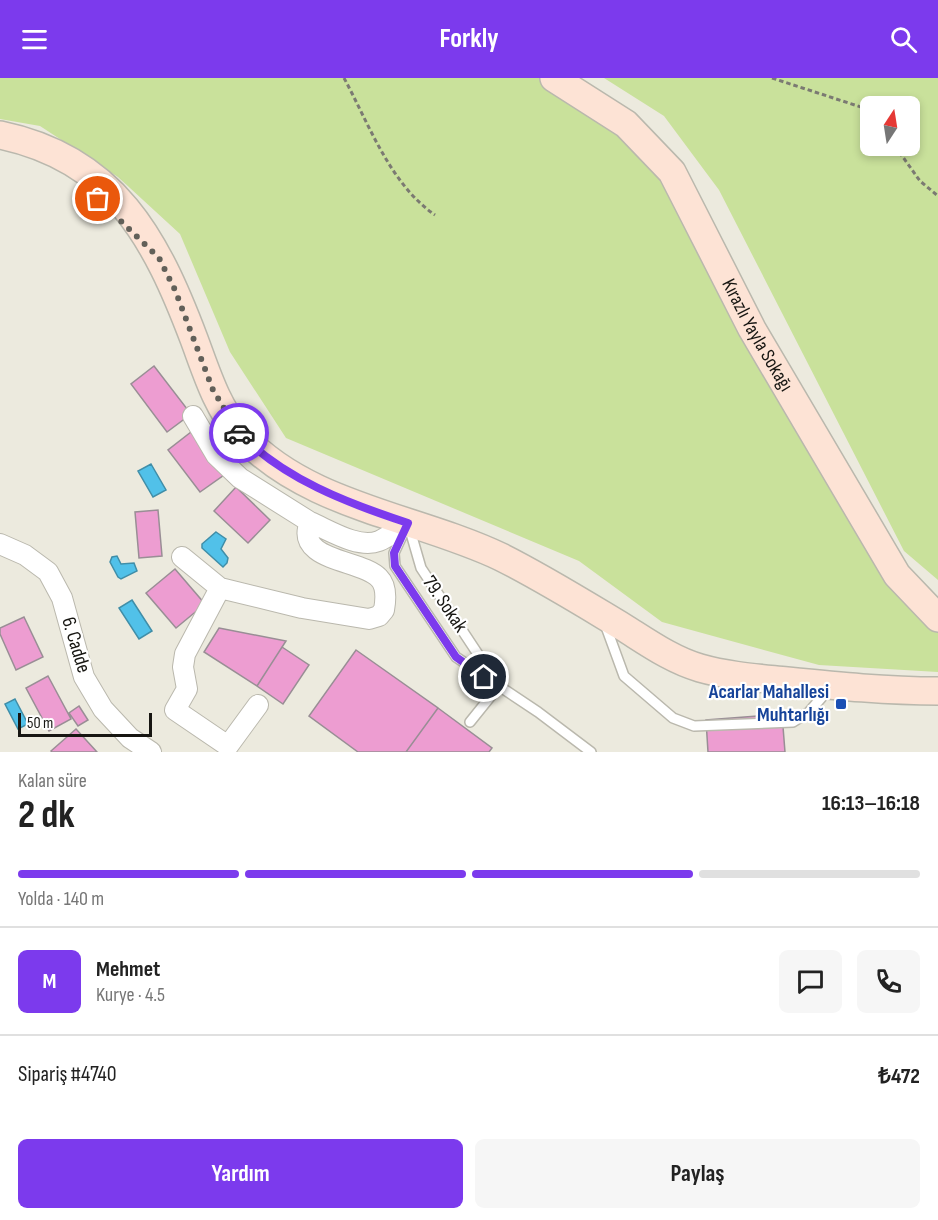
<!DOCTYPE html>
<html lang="tr">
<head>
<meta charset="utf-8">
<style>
	body { margin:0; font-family:"Sofia Sans Condensed",sans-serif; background:#f6f6f6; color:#222; height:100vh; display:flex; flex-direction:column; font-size:22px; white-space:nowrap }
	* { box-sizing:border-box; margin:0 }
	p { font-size:20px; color:#767676 }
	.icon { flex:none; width:33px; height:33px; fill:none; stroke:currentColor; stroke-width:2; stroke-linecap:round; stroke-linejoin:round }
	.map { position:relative; height:674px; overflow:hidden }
	.side { display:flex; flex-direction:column; background:#fff; flex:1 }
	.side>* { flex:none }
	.needle { width:39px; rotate:12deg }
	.buttons { position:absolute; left:860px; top:18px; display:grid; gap:12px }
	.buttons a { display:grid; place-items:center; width:60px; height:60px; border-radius:9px; background:#fff; box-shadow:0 3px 9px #0003; font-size:30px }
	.scale { position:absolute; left:18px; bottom:15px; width:134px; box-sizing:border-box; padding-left:6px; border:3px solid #171612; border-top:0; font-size:16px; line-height:21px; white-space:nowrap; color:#171612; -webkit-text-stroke:4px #fff; paint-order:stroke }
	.pin { position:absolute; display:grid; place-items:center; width:51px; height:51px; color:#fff; margin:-26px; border:3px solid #fff; border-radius:50%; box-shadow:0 2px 6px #0007 }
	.courier { position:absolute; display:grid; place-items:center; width:60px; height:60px; margin:-30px; border:4px solid #7c3aed; border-radius:50%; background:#fff; color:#222; box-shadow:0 2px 8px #0007 }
	.headline em { font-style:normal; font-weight:700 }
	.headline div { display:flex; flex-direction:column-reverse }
	.headline { display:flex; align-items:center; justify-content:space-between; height:102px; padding:0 18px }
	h1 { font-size:39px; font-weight:700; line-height:45px }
	.bar { display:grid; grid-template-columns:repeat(4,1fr); gap:9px 6px; align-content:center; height:72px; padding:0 18px }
	.bar i { height:8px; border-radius:4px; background:#e0e0e0 }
	.bar .selected { background:#7c3aed }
	.bar p { grid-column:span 4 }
	.line { display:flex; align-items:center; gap:15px; padding:0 18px; border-top:2px solid #e0e0e0 }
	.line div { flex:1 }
	.round { display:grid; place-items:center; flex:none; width:63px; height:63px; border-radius:9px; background:#f6f6f6 }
	.action { display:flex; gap:12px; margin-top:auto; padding:12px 18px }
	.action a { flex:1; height:69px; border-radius:9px; background:#7c3aed; color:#fff; font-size:24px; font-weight:700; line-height:69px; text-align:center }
	.action a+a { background:#f6f6f6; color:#222 }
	header { display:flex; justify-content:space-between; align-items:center; height:78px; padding:0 18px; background:#7c3aed; color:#fff; font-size:27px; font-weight:700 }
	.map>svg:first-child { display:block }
	.green { fill:#c9e19b; fill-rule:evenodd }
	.water { fill:#51c1e9; stroke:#408ea8; stroke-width:1.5 }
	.building { fill:#ed9dd1; stroke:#998e95; stroke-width:1.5 }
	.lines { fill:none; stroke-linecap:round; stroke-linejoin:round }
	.lane-casing { stroke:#bab8ad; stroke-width:12 }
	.street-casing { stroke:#bab8ad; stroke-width:22 }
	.secondary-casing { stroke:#bab8ad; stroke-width:30 }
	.path { stroke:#7b7a72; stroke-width:3; stroke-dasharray:4.5 3; stroke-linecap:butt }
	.lane { stroke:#fff; stroke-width:9 }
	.street { stroke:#fff; stroke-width:20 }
	.secondary { stroke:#fde3d5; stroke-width:27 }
	.done { stroke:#626059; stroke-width:6; stroke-dasharray:0 10.8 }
	.route { stroke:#7c3aed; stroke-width:8 }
	.transit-dot { fill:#1a4fb4; stroke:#fff; stroke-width:2 }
	.labels { text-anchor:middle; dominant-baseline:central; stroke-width:4.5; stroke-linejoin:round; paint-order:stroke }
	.street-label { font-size:20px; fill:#171612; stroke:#fff }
	.transit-label { font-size:20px; font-weight:bold; fill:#164399; stroke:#fff; text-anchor:end }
</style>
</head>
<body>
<header><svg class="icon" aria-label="menu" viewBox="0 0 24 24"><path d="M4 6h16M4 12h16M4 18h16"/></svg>Forkly<svg class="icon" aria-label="search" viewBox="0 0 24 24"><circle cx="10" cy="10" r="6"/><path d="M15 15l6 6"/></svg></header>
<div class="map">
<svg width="938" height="674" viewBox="0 0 938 674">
	<rect width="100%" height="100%" fill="#eceade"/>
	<path class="green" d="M0,0H556L680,93L883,482L938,541V594L819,587L662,544L579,483L286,360L230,274L180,156L118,99L40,48L0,41Z
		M604,0H938V502L904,473L719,112L664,38ZM909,28V68H870V28Z"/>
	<path class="water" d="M151,386L166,412L153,419L138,393Z
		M216,454L226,461L221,471L228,480L227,485L223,489L202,470V466Z
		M117,478L121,486L134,485L137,493L121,501L118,499L110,484L112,479Z
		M132,522L152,553L139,561L119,530Z
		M15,621L28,646L18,651L5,626Z"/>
	<path class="building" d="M154,288L191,336L167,354L131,306Z
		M191,354L224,397L200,414L168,372Z
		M236,409L270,442L248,465L214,433Z
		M158,432L162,478L139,480L135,434Z
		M175,491L205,526L176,550L146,515Z
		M24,539L43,579L16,592L0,556V550Z
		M219,550L286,563L257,608L204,574Z
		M282,569L309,587L283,626L257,608Z
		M356,572L438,630L406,674H358L309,638Z
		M48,598L71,641L49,653L26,610Z
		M79,628L88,642L78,648L69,635Z
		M438,630L492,670L489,674H406Z
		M782,636L785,674H708L706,642Z
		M76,651L97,674H52L51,673Z"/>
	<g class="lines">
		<g class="lane-casing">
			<path id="lane" d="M408,445L421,490L499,608L456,579L395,488L394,475Z
				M605,546L624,598L673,640L694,648L793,644L809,634L828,612
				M470,644L499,608L538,634L591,674"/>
		</g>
		<g class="street-casing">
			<path id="street" d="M193,338L216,377L240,400L310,444
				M0,466L25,477L48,494L62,520L84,599L103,631L130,660L151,674
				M182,479L220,510L302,530L369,541L379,538L384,532C386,521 387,508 379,500C362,481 294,484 310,444C329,452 358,471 379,463C389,459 399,450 408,445
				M220,510L185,576L183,589L187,611L175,632L228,668L258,627"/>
		</g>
		<g class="secondary-casing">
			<g id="secondary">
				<path id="s1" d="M554,0L626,46L672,94L752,251L897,497L938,540"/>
				<path d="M0,57C115,81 156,161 194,261C206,293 217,330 240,355C304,428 418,439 501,479C543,500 583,525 623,549C647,564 672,582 700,590C728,598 758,600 787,603C837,608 887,613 938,613"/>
			</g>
		</g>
		<path class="path" d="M344,0C369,46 390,106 435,137
			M772,0L870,32
			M895,68L920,103L938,118"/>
		<use href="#lane" class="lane"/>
		<use href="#street" class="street"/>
		<use href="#secondary" class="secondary"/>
	</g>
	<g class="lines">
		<path class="done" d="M98,121L159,180L175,212L213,312L239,355"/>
		<path class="route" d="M239,355C284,401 347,425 408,445L394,475L395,488L456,579L484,599"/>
	</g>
	<rect class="transit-dot" x="835" y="620" width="12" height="12" rx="3"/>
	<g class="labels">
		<g class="street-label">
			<text stroke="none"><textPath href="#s1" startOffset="336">Kırazlı Yayla Sokağı</textPath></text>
			<text transform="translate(445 526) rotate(56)">79. Sokak</text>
			<text transform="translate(76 567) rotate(73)">6. Cadde</text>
		</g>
		<g class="transit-label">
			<text x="829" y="614">Acarlar Mahallesi<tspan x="829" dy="23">Muhtarlığı</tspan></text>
		</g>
	</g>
</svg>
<div class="buttons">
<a><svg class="needle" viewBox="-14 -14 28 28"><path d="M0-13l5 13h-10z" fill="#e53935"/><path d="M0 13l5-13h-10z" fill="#767676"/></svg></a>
</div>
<div class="scale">50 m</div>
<div class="pin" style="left:98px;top:121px;background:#ea580c"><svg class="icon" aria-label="bag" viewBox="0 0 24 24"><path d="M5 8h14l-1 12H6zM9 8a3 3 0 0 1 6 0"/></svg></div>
<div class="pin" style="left:484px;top:599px;background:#1f2937"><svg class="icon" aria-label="home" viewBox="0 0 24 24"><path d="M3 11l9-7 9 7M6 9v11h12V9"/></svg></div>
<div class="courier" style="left:239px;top:355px"><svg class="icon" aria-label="car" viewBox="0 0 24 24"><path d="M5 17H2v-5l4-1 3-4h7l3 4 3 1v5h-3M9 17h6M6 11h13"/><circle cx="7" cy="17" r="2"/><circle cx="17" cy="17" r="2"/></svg></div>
</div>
<section class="side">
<div class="headline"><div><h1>2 dk</h1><p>Kalan süre</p></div><em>16:13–16:18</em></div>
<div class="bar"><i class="selected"></i><i class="selected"></i><i class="selected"></i><i></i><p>Yolda · 140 m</p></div>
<div class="line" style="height:108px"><b class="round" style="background:#7c3aed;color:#fff">M</b><div><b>Mehmet</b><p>Kurye · 4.5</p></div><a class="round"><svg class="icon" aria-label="chat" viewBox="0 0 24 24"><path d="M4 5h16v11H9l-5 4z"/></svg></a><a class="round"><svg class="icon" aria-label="phone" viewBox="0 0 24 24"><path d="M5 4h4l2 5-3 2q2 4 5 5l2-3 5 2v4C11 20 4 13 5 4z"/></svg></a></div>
<div class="line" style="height:78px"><div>Sipariş #4740</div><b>₺472</b></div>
<div class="action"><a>Yardım</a><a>Paylaş</a></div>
</section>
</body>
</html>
